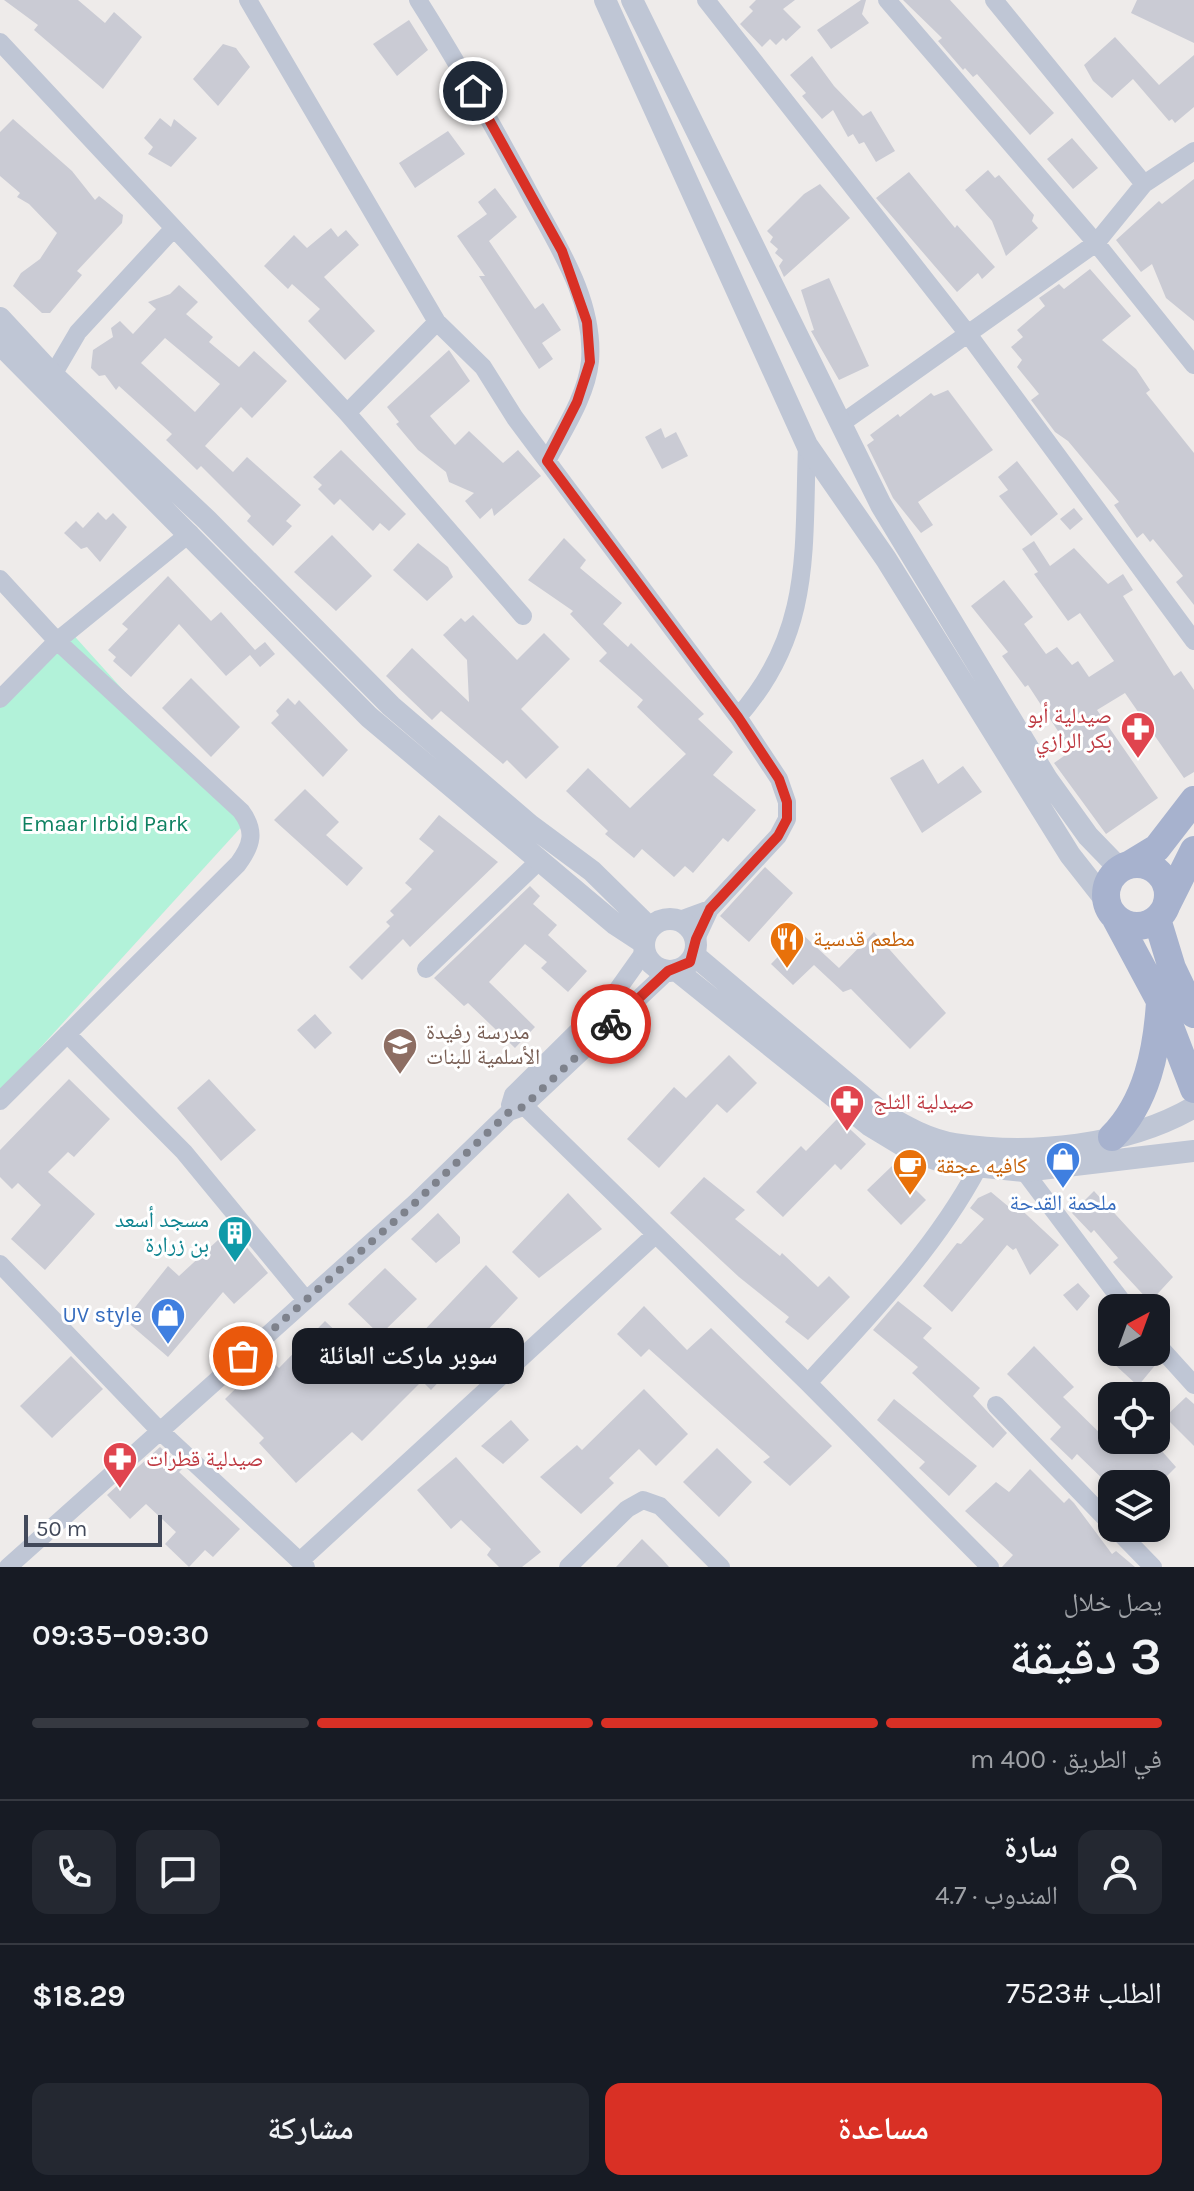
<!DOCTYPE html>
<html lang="ar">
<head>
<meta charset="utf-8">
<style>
	body { margin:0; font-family:Karla,"Noto Naskh Arabic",sans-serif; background:#242831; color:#f1f3f6; direction:rtl; height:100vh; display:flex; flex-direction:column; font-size:30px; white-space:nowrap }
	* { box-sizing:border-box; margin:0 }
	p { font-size:26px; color:#9ea1a6 }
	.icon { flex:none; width:44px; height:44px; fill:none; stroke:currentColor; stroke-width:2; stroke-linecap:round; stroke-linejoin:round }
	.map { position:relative; height:1567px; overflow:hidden; direction:ltr }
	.drawer { display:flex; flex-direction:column; background:#171b24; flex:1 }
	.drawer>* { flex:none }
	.needle { width:52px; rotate:41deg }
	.fabs { position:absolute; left:1098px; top:1294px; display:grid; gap:16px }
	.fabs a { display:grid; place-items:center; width:72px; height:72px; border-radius:16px; background:#171b24; box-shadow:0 4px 12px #0003; font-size:40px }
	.scale { position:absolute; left:24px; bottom:20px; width:138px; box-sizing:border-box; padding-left:8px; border:4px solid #42495a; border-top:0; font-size:22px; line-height:28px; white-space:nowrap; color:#42495a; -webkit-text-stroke:6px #fff; paint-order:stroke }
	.pin { position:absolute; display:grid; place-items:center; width:68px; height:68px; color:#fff; margin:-34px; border:4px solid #fff; border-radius:50%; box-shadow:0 2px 8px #0007 }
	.courier { position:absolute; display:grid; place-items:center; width:80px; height:80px; margin:-40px; border:6px solid #d93025; border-radius:50%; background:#fff; color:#222; box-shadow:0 2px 10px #0007 }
	.bubble { position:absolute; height:56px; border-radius:16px; background:#171b24; box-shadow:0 4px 12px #0003; font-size:26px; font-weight:600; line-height:56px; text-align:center; direction:rtl }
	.summary em { font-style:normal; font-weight:600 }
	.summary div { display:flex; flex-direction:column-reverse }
	.summary { display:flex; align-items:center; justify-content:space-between; height:136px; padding:0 32px }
	h1 { font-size:52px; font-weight:600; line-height:60px }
	.bar { display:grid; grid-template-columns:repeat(4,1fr); gap:12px 8px; align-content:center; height:96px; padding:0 32px }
	.bar i { height:10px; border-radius:6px; background:#363941 }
	.bar .current { background:#d93025 }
	.bar p { grid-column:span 4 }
	.line { display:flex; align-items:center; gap:20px; padding:0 32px; border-top:2px solid #363941 }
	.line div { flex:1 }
	.round { display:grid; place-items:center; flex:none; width:84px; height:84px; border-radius:16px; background:#242831 }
	.button { display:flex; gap:16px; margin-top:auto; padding:16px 32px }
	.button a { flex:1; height:92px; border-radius:16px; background:#d93025; color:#fff; font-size:32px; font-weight:600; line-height:92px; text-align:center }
	.button a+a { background:#242831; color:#f1f3f6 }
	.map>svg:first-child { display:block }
	.green { fill:#b2f2d9 }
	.building { fill:#cacbd4; fill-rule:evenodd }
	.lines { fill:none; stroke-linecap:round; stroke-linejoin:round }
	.minor { stroke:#bfc6d5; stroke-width:18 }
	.tertiary { stroke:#bfc6d5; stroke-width:22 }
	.primary { stroke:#a7b2ce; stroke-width:28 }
	.done { stroke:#7e828c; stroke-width:8; stroke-dasharray:0 14.4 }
	.route { stroke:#d93025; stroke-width:10 }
	.labels { text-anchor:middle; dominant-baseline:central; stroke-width:6; stroke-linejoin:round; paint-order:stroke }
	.health-label { font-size:22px; fill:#be3a42; stroke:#fff; text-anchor:start }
	.park-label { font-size:22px; fill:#0d8160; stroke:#fff }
	.food-label { font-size:22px; fill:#c56008; stroke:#fff; text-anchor:start }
	.education-label { font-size:22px; fill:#785e54; stroke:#fff; text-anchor:start }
	.shop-label { font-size:22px; fill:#366cbe; stroke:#fff }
	.culture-label { font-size:22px; fill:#0d838f; stroke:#fff; text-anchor:end }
</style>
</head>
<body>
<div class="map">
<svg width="1194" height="1567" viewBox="0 0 1194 1567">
	<rect width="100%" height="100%" fill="#eeebea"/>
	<path class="green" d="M68,629L244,824L0,1092V698Z"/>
	<path class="building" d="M4,0H78L105,23L114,12L142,37L103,89L34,30L38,25Z
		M756,0H795L783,9L801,27L786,41L783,38L776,45L770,39L762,47L740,24L753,11L749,7Z
		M861,0H866L862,14L869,23L831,49L817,30Z
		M903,0H950L1054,113L1030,135L977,74L973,77L965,68L963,70L938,41L942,38Z
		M1137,0H1194V43L1131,13Z
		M409,20L428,50L397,76L373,44Z
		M1115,37L1159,85L1194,55V107L1175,123L1172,119L1169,121L1133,79L1112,98L1093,81L1084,65Z
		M223,44L236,48L250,67L218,106L193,79Z
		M812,56L834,86L863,116L871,111L895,151L876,162L864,142L859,144L853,134L848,137L833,110L822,119L802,96L806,93L790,75Z
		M160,118L171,127L174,119L197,138L171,167L148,154L153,147L144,138Z
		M13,119L72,171L95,200L99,196L123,215L122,223L77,271L82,275L50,313H42L13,286L21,273L40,259L57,233L29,204L17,197L20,193L0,176V132Z
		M448,131L465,154L415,188L399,163Z
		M1072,138L1098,168L1073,189L1047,159Z
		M988,170L995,178L999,175L1034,215L1032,221L1038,228L1006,256L992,221L965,190Z
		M909,172L955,228L957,225L995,267L982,279L978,273L957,292L876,198Z
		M1194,179V321L1166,298L1152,264L1141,272L1116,240L1159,201L1162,204Z
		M820,184L850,218L784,277L779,266L783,260L775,253L778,249L770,242L773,237L767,231L804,194Z
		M495,188L517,217L489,241L535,309L543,303L561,330L542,343L553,359L539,369L479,276H485L457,236L487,214L478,202Z
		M331,228L338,237L346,230L359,245L324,277L375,331L345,360L308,321L320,309L292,284L288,289L264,266L294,235L307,248Z
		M1090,269L1131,316L1102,340L1136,369L1150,390L1146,393L1194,453V605L1176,582L1183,576L1153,539L1150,542L1143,533L1137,538L1114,505L1119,502L1068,441L1055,432L1031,400L1039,394L1017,367L1022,360L1011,347L1023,337L1017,330L1045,306L1039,298L1059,284L1064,289Z
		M829,278L869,366L839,380L811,331L814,330L801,290Z
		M179,285L198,302L186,314L213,337L209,342L239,367L254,351L287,381L252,418L241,407L205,446L233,472L247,457L301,505L286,521L292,526L273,546L247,521L251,516L201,466L197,470L166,440L172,434L119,386L116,390L105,375L99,376L91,368L93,350L113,337L111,328L120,321L133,334L156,309L148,302L170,294ZM165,338L220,384L195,412L141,363Z
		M449,350L470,381L430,416L455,445L469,431L503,463L518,450L541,476L494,516L492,508L480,519L465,501L474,493L449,482L446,472L418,450L396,424L399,422L387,407Z
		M948,390L993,450L918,502L933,525L921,533L893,498L867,445L874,440L870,435L898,414L900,417L931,393L934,396Z
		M661,428L665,438L676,432L688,456L662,469L645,437Z
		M341,450L406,514L389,531L380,523L373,531L340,499L334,505L318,489L322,485L313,477Z
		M1017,461L1058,514L1031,536L999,496L1008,490L998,477Z
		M1074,508L1083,519L1070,530L1060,519Z
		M98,512L106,520L113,513L127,527L100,562L87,547L81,549L64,533L76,521L83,528Z
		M332,535L372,576L336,611L294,572Z
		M564,538L586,560L580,568L622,603L603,624L628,647L631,643L704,714L698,719L733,752L713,775L756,810L728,842L723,838L693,873L685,866L674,877L642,849L634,858L605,834L608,831L566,791L588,768L630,808L686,754L637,707L643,700L599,661L607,653L570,614L573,611L528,580Z
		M1034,541L1050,566L1074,548L1108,584L1123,574L1133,590L1123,596L1174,676L1181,671L1194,690V772L1184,778L1125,693L1097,710L1158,798L1106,834L1054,763L1071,751L1028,685L1025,687L1002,656L1008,652L971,606L1004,580L1033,617L1024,624L1046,654L1057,647L1072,665L1078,661L1089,677L1114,661L1080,613L1068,621L1034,574L1038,572L1022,549Z
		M418,543L448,567L453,577L427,601L393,570Z
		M168,576L211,621L221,612L255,650L265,642L275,654L260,667L250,655L226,676L179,624L131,677L113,661L116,657L108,650L128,629L122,624Z
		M473,615L517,660L544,633L570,659L521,709L559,747L526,779L507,760L503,764L441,711L432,720L386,676L412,648L469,702L467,660L443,635L461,618L465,622Z
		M191,678L240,727L211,757L162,708Z
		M288,698L295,705L299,700L348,750L323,777L271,723L279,715L276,711Z
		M923,759L938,784L963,766L982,792L922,833L890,778Z
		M305,789L339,822L326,835L363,868L347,886L274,820Z
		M439,815L498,862L410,947L403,939L362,980L349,967L390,926L386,922L394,915L390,911L412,889L405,883L434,851L419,839Z
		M765,867L793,893L749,942L720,916Z
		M530,886L540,896L533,904L557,925L548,935L587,971L568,992L541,968L547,962L525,944L489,982L535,1027L515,1048L468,1003L464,1006L434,978Z
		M874,932L946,1013L910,1049L851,989L843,992L814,965L793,985L771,964L801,933L839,968Z
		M315,1014L332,1033L315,1049L297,1030Z
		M729,1055L757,1083L727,1113L717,1104L659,1168L627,1139L674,1087L686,1098Z
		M69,1079L110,1119L74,1157L68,1152L48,1172L95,1214L45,1270L11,1239L41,1205L18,1183L12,1189L0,1177V1150Z
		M209,1079L256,1130L221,1161L177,1108Z
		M838,1118L866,1144L841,1170L835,1164L783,1217L756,1192L801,1146L806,1151Z
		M892,1166L926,1200L901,1225L867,1190Z
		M704,1177L745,1210L735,1219L780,1256L782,1253L818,1287L829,1276L850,1297L808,1340L785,1322L789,1317L739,1277L670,1213Z
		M1094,1191L1173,1277L1150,1302L1113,1262L1118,1258L1094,1230L1091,1233L1072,1213Z
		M991,1192L1009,1207L1014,1203L1059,1245L1030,1275L1016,1248L1013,1250L1007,1245L952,1312L923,1286L957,1243L961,1244L984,1219L970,1208L978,1198Z
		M568,1193L602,1229L539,1278L512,1252Z
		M438,1213L460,1237V1243L436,1263L411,1239Z
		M231,1228L268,1273L234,1304L223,1292L168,1357L125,1320L168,1266L179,1276Z
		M486,1265L518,1298L431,1390L422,1381L362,1441L352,1432L296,1483L259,1443L264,1438L225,1399L268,1357L279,1368L325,1321L382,1375Z
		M385,1268L417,1299L380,1335L348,1304Z
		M1078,1283L1090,1296L1077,1311L1063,1295Z
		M898,1301L932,1328L923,1338L980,1388L973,1396L1007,1433L993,1448L912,1373L918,1367L873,1330Z
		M644,1306L687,1350L711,1328L832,1446L790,1486L763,1462L770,1457L649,1349L641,1357L617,1334Z
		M1034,1346L1074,1387L1063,1397L1108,1441L1152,1440L1176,1467L1159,1484H1108L1077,1454L1072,1460L1050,1439L1061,1427L1007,1374Z
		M1120,1352H1148L1157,1363L1138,1386L1111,1361Z
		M71,1356L103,1389L52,1438L20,1406Z
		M644,1389L688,1434L656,1466L639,1449L609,1478L614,1483L581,1514L540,1477L577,1445L582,1450Z
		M1186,1397L1194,1404V1446L1165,1417Z
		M894,1399L977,1466L949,1496L919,1468L925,1462L877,1420Z
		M511,1420L529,1440L503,1464L481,1446Z
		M160,1447L183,1468L179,1472L240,1529L213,1557L205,1550L189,1567L165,1544L176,1532L146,1504L130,1519L107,1495Z
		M717,1448L752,1482L719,1517L683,1482Z
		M456,1457L541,1552L522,1567H499L487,1555L491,1549L461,1520L451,1529L417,1490Z
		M1030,1469L1064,1503L1069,1498L1074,1503L1112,1554L1116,1551L1135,1567H1002L1013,1555L965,1511L996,1482L1009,1492Z
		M642,1539L662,1559L669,1567H616Z"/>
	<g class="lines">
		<path class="minor" d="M248,0L437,322L483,367L515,418L738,717L779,779L787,802V819L778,836L710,909L696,939
			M418,0C456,60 491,122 525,185C553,239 595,297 590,361C587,395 563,431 547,461
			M706,0L968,334L1194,641
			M887,0L1096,243L1194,365
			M994,0L1144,184
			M0,42L347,413L523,616
			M47,385L78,332L173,229
			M347,413L437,322
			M842,423L1096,243L1144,184L1194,151
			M0,579L57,641L241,811C256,831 252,845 238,864L0,1101
			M0,699L57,641L190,533
			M738,717C813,632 803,550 807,445
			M680,920L710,909
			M426,969L540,860
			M67,1034L184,1152L306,1300
			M513,1095L808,1383L990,1567
			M510,1105L513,1095L613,996L645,951
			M1024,1171L1127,1308
			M0,1264L159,1430L306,1567
			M1156,1343L1194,1385
			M808,1383C871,1314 934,1250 978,1168
			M996,1405L1112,1525
			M1115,1528L1153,1567
			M300,1561L655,1235
			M8,1567L415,1203L509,1112L523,1107L668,971
			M568,1567L627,1509L643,1500L660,1506L721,1567"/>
		<path class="tertiary" d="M605,0L807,445L886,559L1070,855L1107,902
			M632,0L881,505L1047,779L1088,836L1120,869
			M0,318L53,375L207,520L391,706L530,825L592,871L650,928
			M0,344L369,717L615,924L644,943
			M644 945a26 26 0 1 1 52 0a26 26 0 1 1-52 0Z
			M694,955L882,1113C904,1126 929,1140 955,1144C1031,1156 1127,1146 1194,1107
			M676,970L869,1125L912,1151L946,1163L1024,1171L1194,1151"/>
		<path class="primary" d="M1106 895a31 31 0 1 1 62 0a31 31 0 1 1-62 0Z
			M1129,865L1157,848L1194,800
			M1166,906L1194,850
			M1116,919L1160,1001L1194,1089
			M1157,919L1172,968L1194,1014
			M1112,1137C1147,1102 1157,1050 1160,1002"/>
	</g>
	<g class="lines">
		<path class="done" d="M243,1356L415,1203L509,1112L523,1107L611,1024"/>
		<path class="route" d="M473,91L562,251L587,322L590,362L577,402L547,461L738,717L779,779L787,802V819L778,836L710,909L696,939L690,962L668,971L611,1024"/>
	</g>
	<defs>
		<g id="pharmacy-pin" transform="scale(1.8)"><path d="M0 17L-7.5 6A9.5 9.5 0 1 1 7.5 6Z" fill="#e0444e" stroke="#fff"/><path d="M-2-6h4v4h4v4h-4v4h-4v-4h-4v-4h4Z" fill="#fff"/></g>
		<g id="restaurant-pin" transform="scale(1.8)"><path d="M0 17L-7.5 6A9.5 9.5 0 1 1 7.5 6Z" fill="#e8710a" stroke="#fff"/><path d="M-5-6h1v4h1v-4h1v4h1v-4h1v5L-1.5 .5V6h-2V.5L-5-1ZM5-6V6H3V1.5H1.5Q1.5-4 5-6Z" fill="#fff"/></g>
		<g id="school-pin" transform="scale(1.8)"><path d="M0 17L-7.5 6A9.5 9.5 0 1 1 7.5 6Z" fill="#8d6e63" stroke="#fff"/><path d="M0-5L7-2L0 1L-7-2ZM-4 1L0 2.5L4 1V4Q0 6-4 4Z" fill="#fff"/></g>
		<g id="shop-pin" transform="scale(1.8)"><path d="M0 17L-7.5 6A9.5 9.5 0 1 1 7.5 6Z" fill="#3f7fe0" stroke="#fff"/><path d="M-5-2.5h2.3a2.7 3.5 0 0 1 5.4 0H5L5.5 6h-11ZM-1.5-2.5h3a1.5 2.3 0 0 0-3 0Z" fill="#fff"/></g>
		<g id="cafe-pin" transform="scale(1.8)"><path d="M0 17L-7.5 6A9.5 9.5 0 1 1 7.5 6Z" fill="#e8710a" stroke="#fff"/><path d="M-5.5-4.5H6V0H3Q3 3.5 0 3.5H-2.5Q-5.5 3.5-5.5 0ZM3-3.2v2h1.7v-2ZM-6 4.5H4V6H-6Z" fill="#fff"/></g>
		<g id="building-pin" transform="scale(1.8)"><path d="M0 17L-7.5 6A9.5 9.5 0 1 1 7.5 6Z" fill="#0f9aa8" stroke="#fff"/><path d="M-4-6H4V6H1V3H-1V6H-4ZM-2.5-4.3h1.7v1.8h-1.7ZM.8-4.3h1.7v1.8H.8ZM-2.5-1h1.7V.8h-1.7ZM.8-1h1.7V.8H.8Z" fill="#fff"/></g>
	</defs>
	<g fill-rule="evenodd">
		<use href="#pharmacy-pin" x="1138" y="729"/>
		<use href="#restaurant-pin" x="787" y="939"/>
		<use href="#school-pin" x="400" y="1045"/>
		<use href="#pharmacy-pin" x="847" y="1102"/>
		<use href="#shop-pin" x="1063" y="1159"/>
		<use href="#cafe-pin" x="910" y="1166"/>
		<use href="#building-pin" x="235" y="1233"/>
		<use href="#shop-pin" x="168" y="1315"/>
		<use href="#pharmacy-pin" x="120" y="1459"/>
	</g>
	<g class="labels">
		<g class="health-label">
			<text x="1112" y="716" text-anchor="end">صيدلية أبو<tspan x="1112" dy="25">بكر الرازي</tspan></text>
			<text x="873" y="1102">صيدلية الثلج</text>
			<text x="146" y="1459">صيدلية قطرات</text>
		</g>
		<g class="park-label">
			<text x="105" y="824">Emaar Irbid Park</text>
		</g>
		<g class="food-label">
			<text x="813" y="939">مطعم قدسية</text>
			<text x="936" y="1166">كافيه عجقة</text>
		</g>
		<g class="education-label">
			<text x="426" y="1032">مدرسة رفيدة<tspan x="426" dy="25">الأسلمية للبنات</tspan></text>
		</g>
		<g class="shop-label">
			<text x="1063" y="1203">ملحمة القدحة</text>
			<text x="142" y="1315" text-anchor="end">UV style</text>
		</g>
		<g class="culture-label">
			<text x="209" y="1220">مسجد أسعد<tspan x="209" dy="25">بن زرارة</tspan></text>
		</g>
	</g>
</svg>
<div class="fabs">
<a><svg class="needle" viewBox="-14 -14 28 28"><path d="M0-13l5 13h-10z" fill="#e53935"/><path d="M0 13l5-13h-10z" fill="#9ea1a6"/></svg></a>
<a><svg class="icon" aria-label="locate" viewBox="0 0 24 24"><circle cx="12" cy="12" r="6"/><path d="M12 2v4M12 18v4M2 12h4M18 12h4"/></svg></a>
<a><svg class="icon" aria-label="layers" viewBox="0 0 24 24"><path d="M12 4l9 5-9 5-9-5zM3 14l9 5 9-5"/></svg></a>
</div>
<div class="scale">50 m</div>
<div class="pin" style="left:243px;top:1356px;background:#ea580c"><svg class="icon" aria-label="bag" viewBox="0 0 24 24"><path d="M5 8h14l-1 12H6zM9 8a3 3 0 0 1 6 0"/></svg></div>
<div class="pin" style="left:473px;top:91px;background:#1f2937"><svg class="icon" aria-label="home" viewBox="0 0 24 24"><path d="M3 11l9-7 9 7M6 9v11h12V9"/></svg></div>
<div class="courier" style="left:611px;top:1024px"><svg class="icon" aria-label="bike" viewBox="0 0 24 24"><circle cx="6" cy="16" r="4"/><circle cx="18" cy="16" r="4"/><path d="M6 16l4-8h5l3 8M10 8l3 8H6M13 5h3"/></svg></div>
<div class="bubble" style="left:292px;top:1328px;width:232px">سوبر ماركت العائلة</div>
</div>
<section class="drawer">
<div class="summary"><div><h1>3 دقيقة</h1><p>يصل خلال</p></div><em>09:30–09:35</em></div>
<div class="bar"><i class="current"></i><i class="current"></i><i class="current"></i><i></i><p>في الطريق · 400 m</p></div>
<div class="line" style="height:144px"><a class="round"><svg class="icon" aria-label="person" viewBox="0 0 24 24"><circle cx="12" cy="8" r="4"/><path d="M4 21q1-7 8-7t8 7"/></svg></a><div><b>سارة</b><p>المندوب · 4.7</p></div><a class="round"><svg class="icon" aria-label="chat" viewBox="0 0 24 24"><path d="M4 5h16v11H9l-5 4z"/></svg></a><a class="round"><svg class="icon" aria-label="phone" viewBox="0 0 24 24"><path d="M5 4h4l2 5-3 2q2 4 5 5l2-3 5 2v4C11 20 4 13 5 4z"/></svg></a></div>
<div class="line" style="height:104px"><div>الطلب #7523</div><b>$18.29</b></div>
<div class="button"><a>مساعدة</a><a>مشاركة</a></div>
</section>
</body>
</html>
